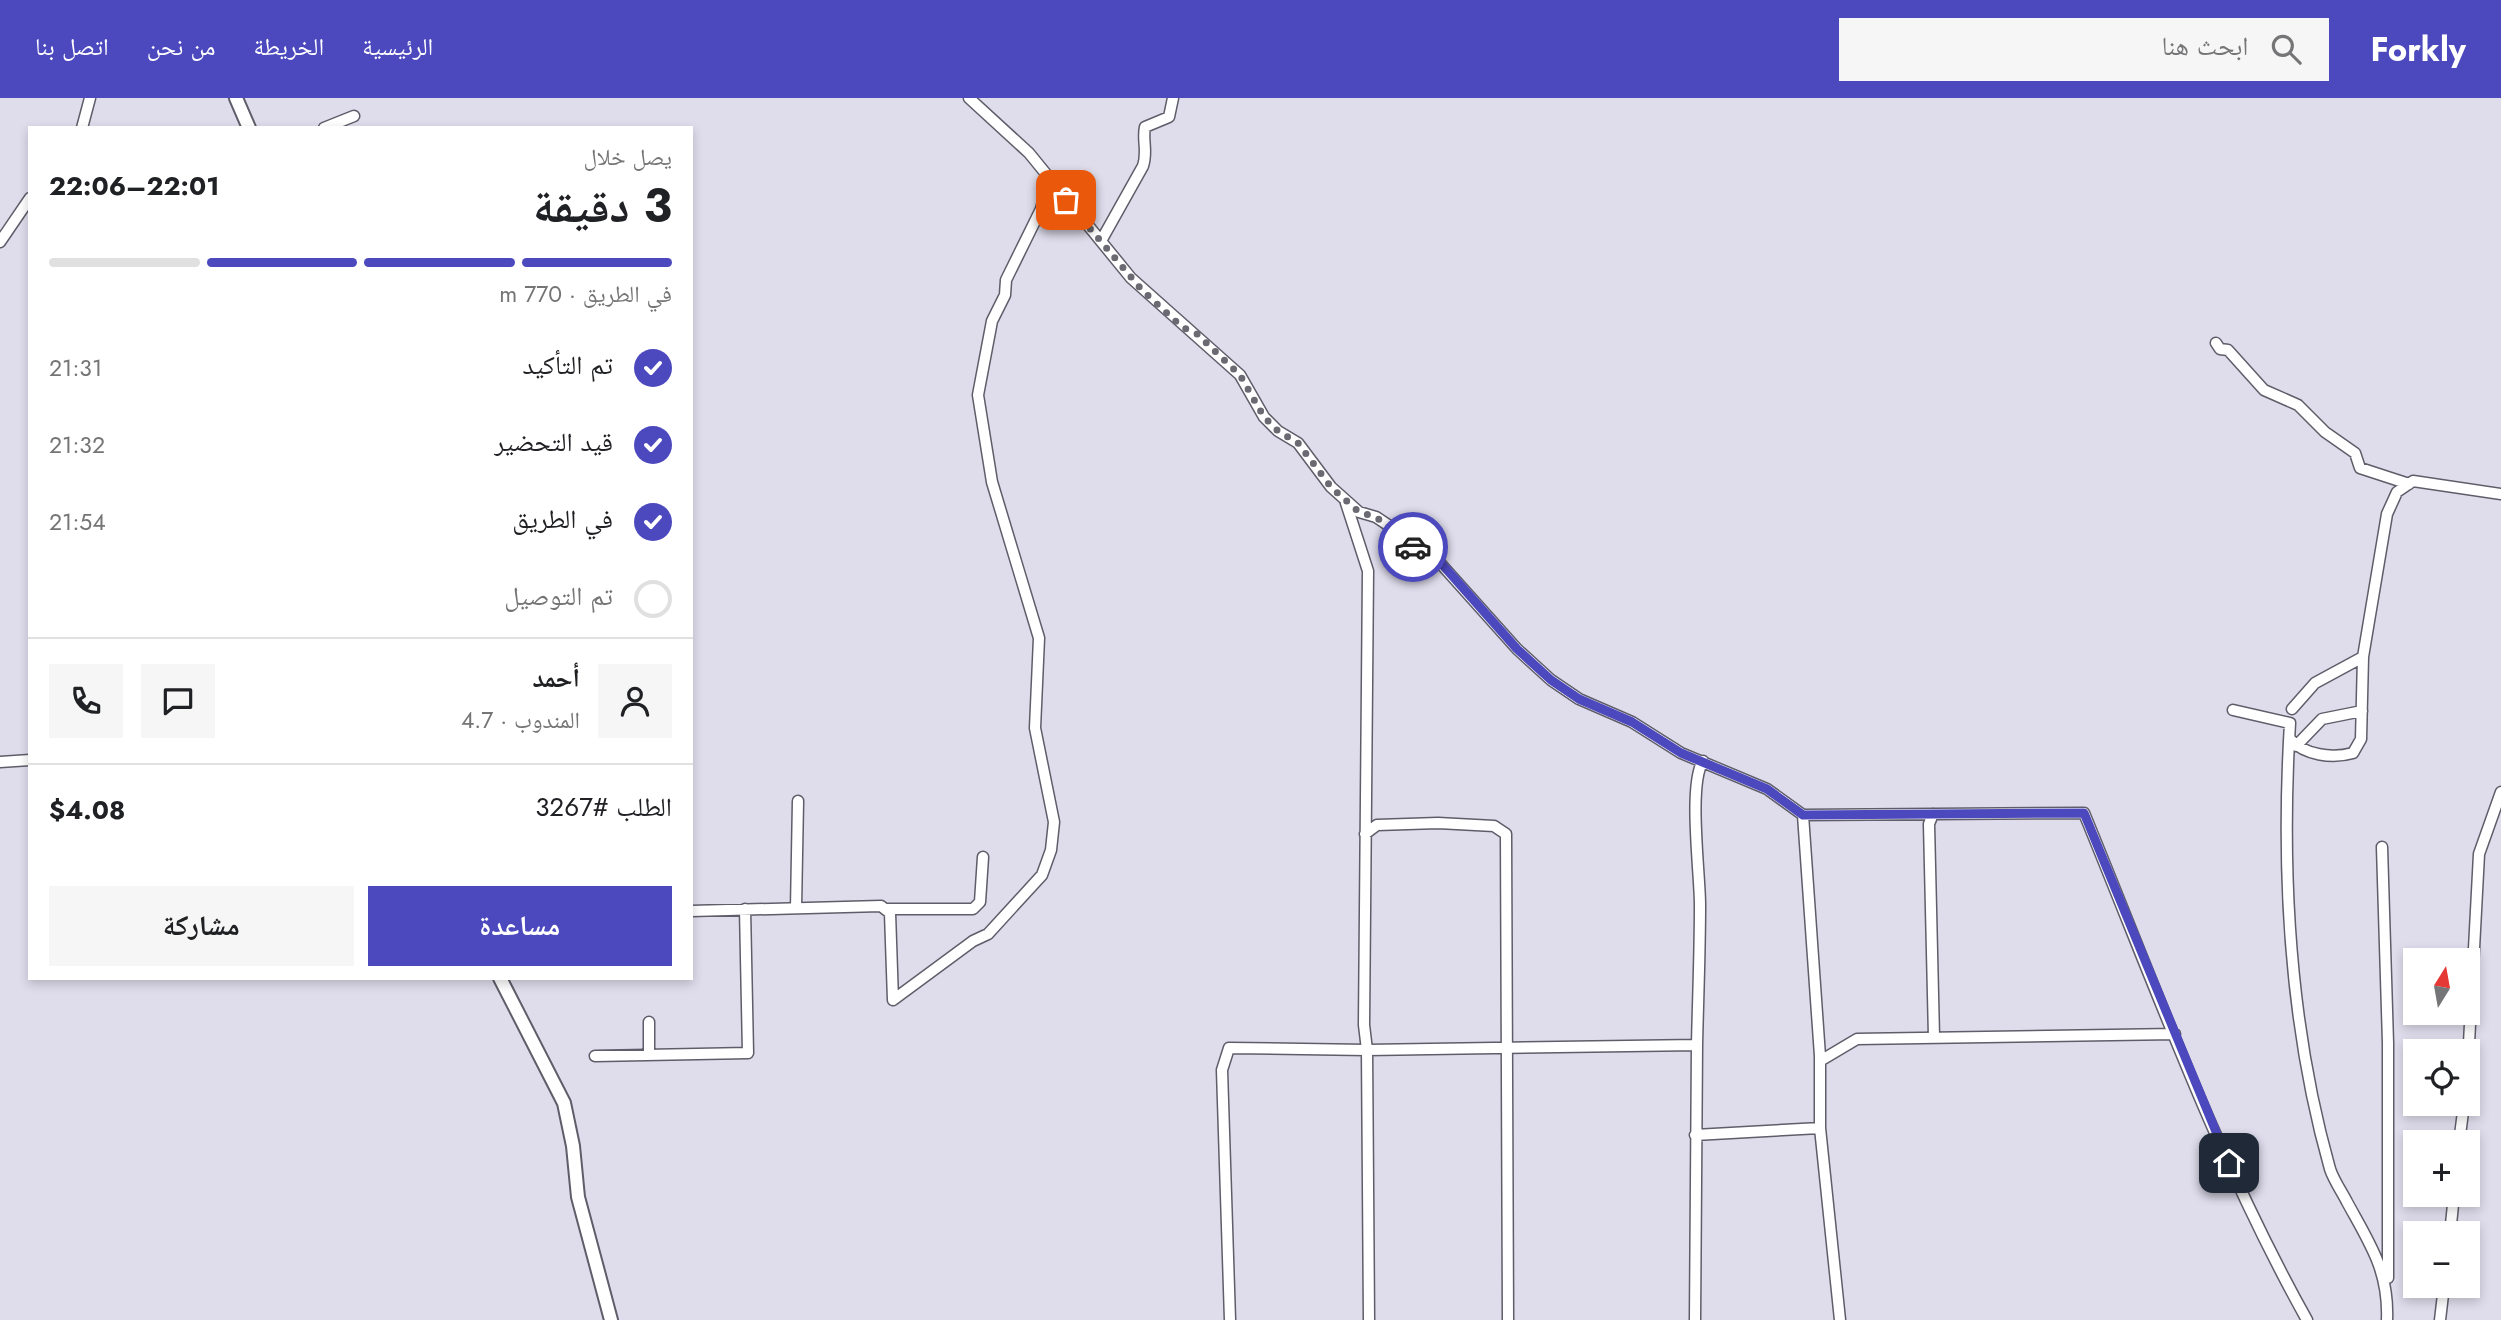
<!DOCTYPE html>
<html lang="ar">
<head>
<meta charset="utf-8">
<style>
	body { margin:0; font-family:Jost,"Noto Naskh Arabic",sans-serif; background:#f6f6f6; color:#202124; direction:rtl; height:100vh; display:flex; flex-direction:column; font-size:26px; white-space:nowrap }
	* { box-sizing:border-box; margin:0 }
	p { font-size:23px; color:#757577 }
	.icon { flex:none; width:38px; height:38px; fill:none; stroke:currentColor; stroke-width:2; stroke-linecap:round; stroke-linejoin:round }
	.map { position:relative; flex:1; overflow:hidden; direction:ltr }
	.sheet { position:absolute; left:28px; top:28px; width:665px; height:854px; display:flex; flex-direction:column; background:#fff; border-radius:0px; box-shadow:0 4px 10px #0003; direction:rtl }
	.sheet>* { flex:none }
	.needle { width:46px; rotate:11deg }
	.tools { position:absolute; left:2403px; top:850px; display:grid; gap:14px }
	.tools a { display:grid; place-items:center; width:77px; height:77px; border-radius:0px; background:#fff; box-shadow:0 4px 10px #0003; font-size:35px }
	.pin { position:absolute; display:grid; place-items:center; width:60px; height:60px; color:#fff; margin:-30px; border-radius:14px; box-shadow:0 4px 10px #0006 }
	.courier { position:absolute; display:grid; place-items:center; width:70px; height:70px; margin:-35px; border:5px solid #4c48be; border-radius:50%; background:#fff; color:#222; box-shadow:0 2px 9px #0007 }
	.overview em { font-style:normal; font-weight:700 }
	.overview div { display:flex; flex-direction:column-reverse }
	.overview { display:flex; align-items:center; justify-content:space-between; height:119px; padding:0 21px }
	h1 { font-size:46px; font-weight:700; line-height:52px }
	.bar { display:grid; grid-template-columns:repeat(4,1fr); gap:10px 7px; align-content:center; height:84px; padding:0 21px }
	.bar i { height:9px; border-radius:5px; background:#e0e0e0 }
	.bar .current { background:#4c48be }
	.bar p { grid-column:span 4 }
	.line { display:flex; align-items:center; gap:18px; padding:0 21px; border-top:2px solid #e0e0e0 }
	.line div { flex:1 }
	.round { display:grid; place-items:center; flex:none; width:74px; height:74px; border-radius:0px; background:#f6f6f6 }
	ol { padding:0 21px; list-style:none }
	li { display:flex; align-items:center; gap:21px; height:77px }
	li p { margin-inline-start:auto }
	li .icon { padding:7px; border-radius:50%; background:#4c48be; color:#fff; stroke-width:4 }
	li:last-child { color:#757577 }
	li i { width:38px; height:38px; border:4px solid #e0e0e0; border-radius:50% }
	.button { display:flex; gap:14px; margin-top:auto; padding:14px 21px }
	.button a { flex:1; height:80px; border-radius:0px; background:#4c48be; color:#fff; font-size:28px; font-weight:700; line-height:80px; text-align:center }
	.button a+a { background:#f6f6f6; color:#202124 }
	header { display:flex; align-items:center; gap:42px; box-sizing:border-box; height:98px; padding:0 35px; background:#4c48be; color:#fff }
	header strong { font-size:33px }
	nav { display:flex; gap:38px; margin-inline-start:auto; font-size:24px }
	.search { width:490px; height:63px; background:#f6f6f6; display:flex; align-items:center; gap:18px; box-sizing:border-box; padding:0 24px; border-radius:0px; color:#757577; font-size:26px }
	.map>svg:first-child { display:block }
	.lines { fill:none; stroke-linecap:round; stroke-linejoin:round }
	.minor-casing { stroke:#5e5d69; stroke-width:13 }
	.tertiary-casing { stroke:#5e5d69; stroke-width:16 }
	.minor { stroke:#fff; stroke-width:10 }
	.tertiary { stroke:#fff; stroke-width:12 }
	.done { stroke:#6b6a72; stroke-width:7; stroke-dasharray:0 12.6 }
	.route { stroke:#4c48be; stroke-width:9 }
</style>
</head>
<body>
<header>
<strong>Forkly</strong>
<div class="search"><svg class="icon" aria-label="search" viewBox="0 0 24 24"><circle cx="10" cy="10" r="6"/><path d="M15 15l6 6"/></svg>ابحث هنا</div>
<nav><a>الرئيسية</a><a>الخريطة</a><a>من نحن</a><a>اتصل بنا</a></nav>
</header>
<div class="map">
<svg width="2501" height="1222" viewBox="0 0 2501 1222">
	<rect width="100%" height="100%" fill="#dfddec"/>
	<g class="lines">
		<g class="minor-casing">
			<path id="minor" d="M969,0L1029,55L1131,180L1240,277L1264,319L1278,333L1298,345L1331,389L1359,414L1376,419L1391,429L1409,448L1432,456L1517,551L1551,582L1579,601L1632,624L1681,655L1767,691L1803,717
				M82,30L90,0
				M324,30L354,18
				M1101,143L1143,68C1148,53 1142,42 1145,29L1169,19L1173,0
				M0,144L30,100
				M2216,245L2220,251L2228,252L2264,292L2298,307L2325,334L2355,355L2360,370L2409,386
				M1345,402L1368,473L1364,927L1367,952L1697,947L1695,1222
				M2292,611L2315,585L2363,559
				M2233,612L2290,625C2281,774 2289,926 2330,1071C2334,1083 2342,1094 2347,1104C2370,1146 2389,1173 2387,1222
				M2290,641C2304,657 2332,661 2353,655L2361,641L2363,559L2387,416L2397,394L2413,383L2501,396
				M2296,648L2322,621L2362,613
				M0,664L30,662
				M1933,716L1929,726L1934,939
				M1365,736L1377,727L1438,725L1494,728L1506,736L1508,1222
				M2382,749L2388,945V1180
				M796,810L798,703
				M885,811H973L980,804L983,759
				M691,813L881,808L890,815L893,902
				M893,902L973,843L988,836L1042,777L1051,752L1054,724L1035,630L1039,540L992,384L978,297L992,223L1005,197L1006,182L1041,111L1049,81
				M1697,947C1698,901 1700,854 1700,807C1700,775 1688,687 1703,663
				M649,957V924
				M595,958L748,955L745,811
				M1820,963L1857,941L2175,936
				M2468,964L2479,756L2501,694
				M1820,1030V958L1803,717L2084,715C2154,885 2217,1061 2307,1222
				M1695,1037L1820,1030L1840,1222
				M2459,1045L2464,1006
				M2450,1136L2454,1097
				M1230,1222L1222,972L1229,950L1367,952L1369,1222
				M2440,1222L2444,1188"/>
		</g>
		<g class="tertiary-casing">
			<path id="tertiary" d="M236,0L249,30
				M500,880L564,1005L573,1048L578,1099L611,1222"/>
		</g>
		<use href="#minor" class="minor"/>
		<use href="#tertiary" class="tertiary"/>
	</g>
	<g class="lines">
		<path class="done" d="M1066,102L1142,192L1182,229L1197,236L1240,277L1264,319L1278,333L1298,345L1331,389L1359,414L1376,419L1413,449"/>
		<path class="route" d="M1413,449L1433,456L1517,551L1551,582L1579,601L1632,624L1681,655L1767,691L1803,717L2084,715L2229,1065"/>
	</g>
</svg>
<div class="tools">
<a><svg class="needle" viewBox="-14 -14 28 28"><path d="M0-13l5 13h-10z" fill="#e53935"/><path d="M0 13l5-13h-10z" fill="#757577"/></svg></a>
<a><svg class="icon" aria-label="locate" viewBox="0 0 24 24"><circle cx="12" cy="12" r="6"/><path d="M12 2v4M12 18v4M2 12h4M18 12h4"/></svg></a>
<a>+</a>
<a>−</a>
</div>
<div class="pin" style="left:1066px;top:102px;background:#ea580c"><svg class="icon" aria-label="bag" viewBox="0 0 24 24"><path d="M5 8h14l-1 12H6zM9 8a3 3 0 0 1 6 0"/></svg></div>
<div class="pin" style="left:2229px;top:1065px;background:#1f2937"><svg class="icon" aria-label="home" viewBox="0 0 24 24"><path d="M3 11l9-7 9 7M6 9v11h12V9"/></svg></div>
<div class="courier" style="left:1413px;top:449px"><svg class="icon" aria-label="car" viewBox="0 0 24 24"><path d="M5 17H2v-5l4-1 3-4h7l3 4 3 1v5h-3M9 17h6M6 11h13"/><circle cx="7" cy="17" r="2"/><circle cx="17" cy="17" r="2"/></svg></div>
<section class="sheet">
<div class="overview"><div><h1>3 دقيقة</h1><p>يصل خلال</p></div><em>22:01–22:06</em></div>
<div class="bar"><i class="current"></i><i class="current"></i><i class="current"></i><i></i><p>في الطريق · 770 m</p></div>
<ol>
<li><svg class="icon" aria-label="check" viewBox="0 0 24 24"><path d="M5 12l5 5 9-10"/></svg>تم التأكيد<p>21:31</p></li>
<li><svg class="icon" aria-label="check" viewBox="0 0 24 24"><path d="M5 12l5 5 9-10"/></svg>قيد التحضير<p>21:32</p></li>
<li><svg class="icon" aria-label="check" viewBox="0 0 24 24"><path d="M5 12l5 5 9-10"/></svg>في الطريق<p>21:54</p></li>
<li><i></i>تم التوصيل</li>
</ol>
<div class="line" style="height:126px"><a class="round"><svg class="icon" aria-label="person" viewBox="0 0 24 24"><circle cx="12" cy="8" r="4"/><path d="M4 21q1-7 8-7t8 7"/></svg></a><div><b>أحمد</b><p>المندوب · 4.7</p></div><a class="round"><svg class="icon" aria-label="chat" viewBox="0 0 24 24"><path d="M4 5h16v11H9l-5 4z"/></svg></a><a class="round"><svg class="icon" aria-label="phone" viewBox="0 0 24 24"><path d="M5 4h4l2 5-3 2q2 4 5 5l2-3 5 2v4C11 20 4 13 5 4z"/></svg></a></div>
<div class="line" style="height:91px"><div>الطلب #3267</div><b>$4.08</b></div>
<div class="button"><a>مساعدة</a><a>مشاركة</a></div>
</section>
</div>
</body>
</html>
